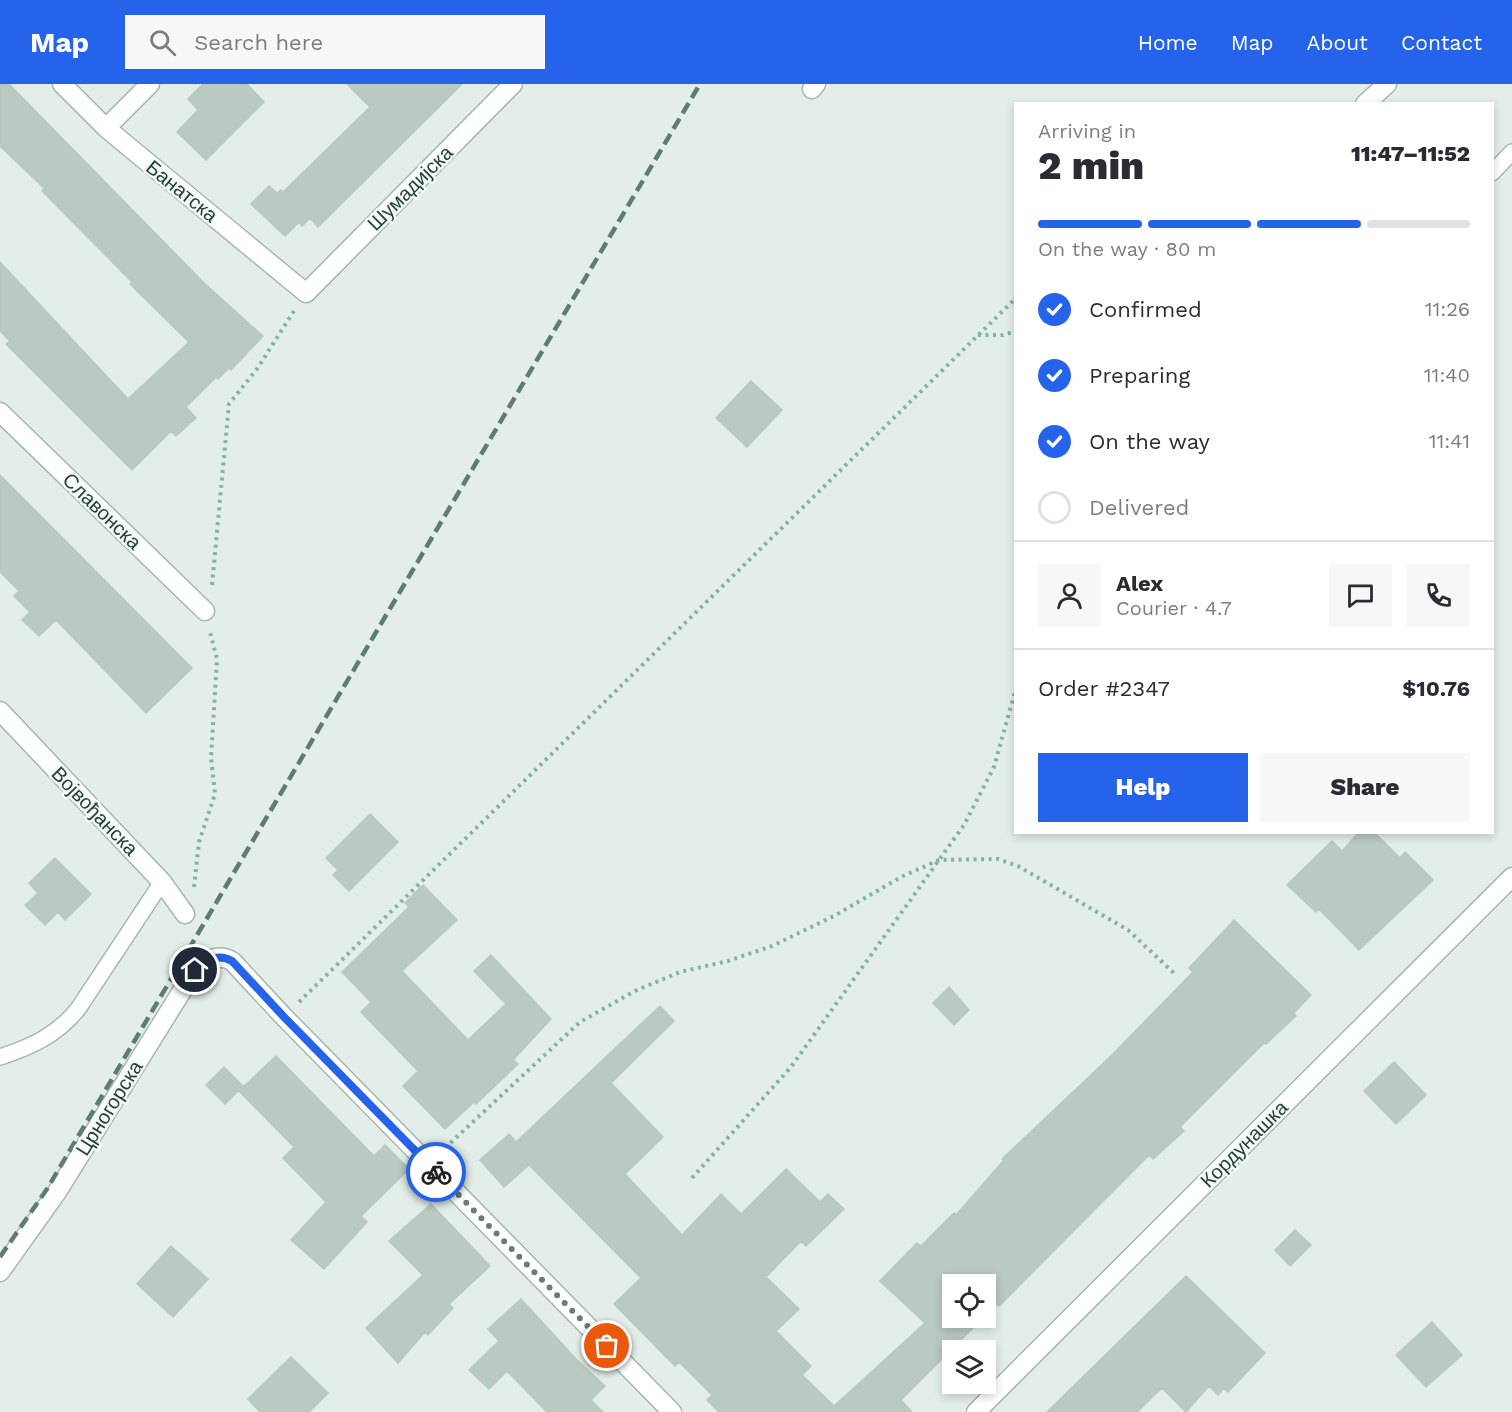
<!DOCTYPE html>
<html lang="en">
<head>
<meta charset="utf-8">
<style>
	body { margin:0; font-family:"Work Sans",sans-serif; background:#f7f7f7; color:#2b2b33; height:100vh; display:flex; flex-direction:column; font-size:22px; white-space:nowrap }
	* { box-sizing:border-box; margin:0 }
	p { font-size:20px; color:#7c7c81 }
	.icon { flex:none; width:33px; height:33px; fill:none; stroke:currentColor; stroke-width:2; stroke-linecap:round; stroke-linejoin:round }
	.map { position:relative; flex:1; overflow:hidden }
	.details { position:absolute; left:1014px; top:18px; width:480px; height:732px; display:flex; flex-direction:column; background:#fff; border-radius:0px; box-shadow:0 3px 9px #0003 }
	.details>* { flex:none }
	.controls { position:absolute; left:942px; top:1190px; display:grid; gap:12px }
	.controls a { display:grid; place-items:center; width:54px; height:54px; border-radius:0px; background:#fff; box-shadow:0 3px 9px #0003; font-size:30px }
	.pin { position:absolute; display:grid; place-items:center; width:51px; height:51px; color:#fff; margin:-26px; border:3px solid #fff; border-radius:50%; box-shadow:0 2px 6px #0007 }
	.courier { position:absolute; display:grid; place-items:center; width:60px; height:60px; margin:-30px; border:4px solid #2563eb; border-radius:50%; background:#fff; color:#222; box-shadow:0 2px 8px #0007 }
	.summary em { font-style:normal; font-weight:800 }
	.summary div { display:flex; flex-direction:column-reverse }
	.summary { display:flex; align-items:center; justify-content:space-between; height:102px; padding:0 24px }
	h1 { font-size:39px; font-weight:800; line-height:45px }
	.bar { display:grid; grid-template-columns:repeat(4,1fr); gap:9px 6px; align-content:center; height:72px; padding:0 24px }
	.bar i { height:8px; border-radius:4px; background:#e1e1e2 }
	.bar .on { background:#2563eb }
	.bar p { grid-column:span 4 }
	.line { display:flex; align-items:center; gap:15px; padding:0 24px; border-top:2px solid #e1e1e2 }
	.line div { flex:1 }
	.round { display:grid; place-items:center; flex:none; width:63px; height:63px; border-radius:0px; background:#f7f7f7 }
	ol { padding:0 24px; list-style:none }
	li { display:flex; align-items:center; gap:18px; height:66px }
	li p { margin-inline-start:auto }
	li .icon { padding:6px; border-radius:50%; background:#2563eb; color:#fff; stroke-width:4 }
	li:last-child { color:#7c7c81 }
	li i { width:33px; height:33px; border:3px solid #e1e1e2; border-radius:50% }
	.primary-button { display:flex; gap:12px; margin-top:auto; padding:12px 24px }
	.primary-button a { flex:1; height:69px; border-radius:0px; background:#2563eb; color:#fff; font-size:24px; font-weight:800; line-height:69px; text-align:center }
	.primary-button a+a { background:#f7f7f7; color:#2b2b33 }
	header { display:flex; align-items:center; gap:36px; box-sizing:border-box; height:84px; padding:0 30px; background:#2563eb; color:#fff }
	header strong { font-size:28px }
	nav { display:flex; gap:33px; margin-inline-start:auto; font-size:21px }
	.search { width:420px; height:54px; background:#f7f7f7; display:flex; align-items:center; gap:15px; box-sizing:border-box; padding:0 21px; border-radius:0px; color:#7c7c81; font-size:22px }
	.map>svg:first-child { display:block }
	.building { fill:#b9cac2; stroke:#b6c9bf; stroke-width:1.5 }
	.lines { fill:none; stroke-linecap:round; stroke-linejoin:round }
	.lane-casing { stroke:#a6b7b0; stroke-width:18 }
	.street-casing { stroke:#a6b7b0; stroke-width:21 }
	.path { stroke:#83b4a0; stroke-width:4; stroke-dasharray:3 4.5; stroke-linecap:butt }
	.lane { stroke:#fff; stroke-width:15 }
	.street { stroke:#fff; stroke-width:18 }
	.rail { stroke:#5d7d72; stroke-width:4.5; stroke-dasharray:12 6; stroke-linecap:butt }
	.done { stroke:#667e75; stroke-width:6; stroke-dasharray:0 10.8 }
	.route { stroke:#2563eb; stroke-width:8 }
	.labels { text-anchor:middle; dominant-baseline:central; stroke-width:5; stroke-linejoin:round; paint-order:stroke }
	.street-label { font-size:20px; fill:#224236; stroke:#f5faf7 }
</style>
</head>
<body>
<header>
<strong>Map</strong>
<div class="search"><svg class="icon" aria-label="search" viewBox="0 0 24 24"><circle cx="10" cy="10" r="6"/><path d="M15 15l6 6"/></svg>Search here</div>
<nav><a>Home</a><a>Map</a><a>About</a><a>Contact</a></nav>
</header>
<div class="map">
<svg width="1512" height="1328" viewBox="0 0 1512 1328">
	<rect width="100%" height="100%" fill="#e4eee9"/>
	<path class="building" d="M0,0H9L205,200L263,252L231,286L229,284L218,295L216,293L186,323L196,334L176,352L171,347L132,386L6,260L10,257L0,247V178L128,315L189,258L130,200L132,198L42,107L44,104L0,62Z
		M203,0H247L264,18L206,76L177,48L198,26L188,15Z
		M347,0H462L318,143L310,134L302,142L299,138L285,152L251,120L269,102L277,109L281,106L283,108L370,23Z
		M751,297L782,326L747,363L716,334Z
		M0,391L192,584L146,629L56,536L39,552L22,536L30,528L14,512L19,507L0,488Z
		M370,730L398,758L349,807L333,791L338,786L326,774Z
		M1359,748H1374L1400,774L1405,768L1433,796L1359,866L1319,825L1316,828L1287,801L1332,757L1342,767Z
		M55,774L91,810L65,836L58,828L45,841L25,821L38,809L29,799Z
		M423,801L457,836L402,887L468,956L506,920L474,887L491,871L551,935L513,976L518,980L476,1020L474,1018L445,1045L403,1002L418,987L361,928L371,918L342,888L409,823L405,819Z
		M1234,836L1311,911L1294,929L1296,932L1266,960L1264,959L1180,1043L1184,1047L1153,1075L1149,1071L999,1222L996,1220L986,1231V1200H952V1233H984L901,1316L912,1328H719L707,1316L712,1311L679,1278L675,1282L614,1220L641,1194L529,1081L504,1103L480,1076L509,1050L516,1058L660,922L674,937L611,999L663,1053L625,1090L682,1151L721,1110L741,1130L786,1085L820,1118L828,1110L844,1125L806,1162L801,1157L766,1193L799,1225L776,1247L811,1282L802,1291L834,1322L925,1239L880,1197L917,1159L921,1162L954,1129L956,1131L1004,1076L1002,1075L1112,971L1193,888L1189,884Z
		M949,903L969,926L954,941L933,919Z
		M276,972L374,1072L385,1061L409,1085L361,1132L367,1138L324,1185L291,1156L326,1118L283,1074L294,1063L239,1007Z
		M1394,978L1426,1011L1396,1040L1364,1007Z
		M224,983L243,1002L225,1020L206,1001Z
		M431,1120L490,1182L449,1220L453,1224L428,1251L425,1248L398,1279L366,1244L423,1191L389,1157Z
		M1295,1146L1311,1161L1290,1182L1275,1166Z
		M171,1162L208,1195L173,1233L137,1200Z
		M1186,1192L1265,1269L1228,1308L1224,1304L1218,1311L1209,1302L1186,1328L1162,1304L1137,1328H1047Z
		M521,1215L577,1276L605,1302L591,1316L603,1328H547L507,1287L489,1305L469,1286L499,1257L488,1245Z
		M1432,1238L1462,1271L1426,1303L1396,1271Z
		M291,1273L328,1309L309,1328H260L248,1315Z"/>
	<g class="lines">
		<g class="lane-casing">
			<path id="lane" d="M1492,89L1512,68
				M0,973C31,963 57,951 78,925L162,798"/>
		</g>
		<g class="street-casing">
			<path id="street" d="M62,0L106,44L306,209L513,0
				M812,5L816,0
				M1365,20L1387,0
				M106,44L150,0
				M0,328L205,527
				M0,627L162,798L185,830
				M0,1188L57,1108L195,886C205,876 218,869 232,877L284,933L672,1328
				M976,1328L1512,793"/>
		</g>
		<path class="path" d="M978,251H1003L1016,247
			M212,501L229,320L257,285L294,227
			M194,803L199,758L215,710L211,674L217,575L210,548
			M299,918L1016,214
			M445,1064L580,938L635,907L680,888L728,877L772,862L834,832L901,793L939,776L998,775L1018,782L1128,846L1176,891
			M692,1094L791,983L964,741L994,683L1016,604"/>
		<use href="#lane" class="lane"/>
		<use href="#street" class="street"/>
		<path class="rail" d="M0,1173L47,1105L700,0"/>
	</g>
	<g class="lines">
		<path class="done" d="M436,1088L607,1262"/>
		<path class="route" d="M195,886C205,876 218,869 232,877L284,933L436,1088"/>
	</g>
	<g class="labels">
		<g class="street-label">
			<text transform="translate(410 104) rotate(-45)">Шумадијска</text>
			<text transform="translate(182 107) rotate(39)">Банатска</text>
			<text transform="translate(102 427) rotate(44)">Славонска</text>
			<text transform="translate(95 727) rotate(46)">Војвођанска</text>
			<text transform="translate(109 1024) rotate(-58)">Црногорска</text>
			<text transform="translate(1244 1060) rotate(-45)">Кордунашка</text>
		</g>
	</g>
</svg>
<div class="controls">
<a><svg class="icon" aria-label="locate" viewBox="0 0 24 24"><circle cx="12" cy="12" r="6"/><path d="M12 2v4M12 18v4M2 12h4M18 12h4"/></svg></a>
<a><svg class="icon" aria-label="layers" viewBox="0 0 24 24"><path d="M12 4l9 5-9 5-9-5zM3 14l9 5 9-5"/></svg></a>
</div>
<div class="pin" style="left:607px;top:1262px;background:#ea580c"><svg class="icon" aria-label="bag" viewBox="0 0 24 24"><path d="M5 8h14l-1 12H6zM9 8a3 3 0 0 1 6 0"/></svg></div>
<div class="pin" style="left:195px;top:886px;background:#1f2937"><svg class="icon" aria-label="home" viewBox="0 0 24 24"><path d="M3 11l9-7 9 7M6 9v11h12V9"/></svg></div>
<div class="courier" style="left:436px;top:1088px"><svg class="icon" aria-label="bike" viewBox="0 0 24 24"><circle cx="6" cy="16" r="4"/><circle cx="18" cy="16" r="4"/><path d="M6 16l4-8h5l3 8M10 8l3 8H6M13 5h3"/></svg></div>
<section class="details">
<div class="summary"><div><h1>2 min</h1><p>Arriving in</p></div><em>11:47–11:52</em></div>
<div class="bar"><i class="on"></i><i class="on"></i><i class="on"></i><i></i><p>On the way · 80 m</p></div>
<ol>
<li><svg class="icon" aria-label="check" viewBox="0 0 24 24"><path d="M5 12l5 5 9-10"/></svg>Confirmed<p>11:26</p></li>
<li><svg class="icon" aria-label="check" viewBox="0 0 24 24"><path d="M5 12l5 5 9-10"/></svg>Preparing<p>11:40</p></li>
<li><svg class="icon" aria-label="check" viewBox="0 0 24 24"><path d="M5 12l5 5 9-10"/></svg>On the way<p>11:41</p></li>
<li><i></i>Delivered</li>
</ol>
<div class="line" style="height:108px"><a class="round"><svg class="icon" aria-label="person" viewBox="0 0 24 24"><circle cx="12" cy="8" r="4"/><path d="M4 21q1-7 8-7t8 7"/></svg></a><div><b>Alex</b><p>Courier · 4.7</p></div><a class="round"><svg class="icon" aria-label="chat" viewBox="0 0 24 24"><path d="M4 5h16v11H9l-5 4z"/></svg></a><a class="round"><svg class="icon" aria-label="phone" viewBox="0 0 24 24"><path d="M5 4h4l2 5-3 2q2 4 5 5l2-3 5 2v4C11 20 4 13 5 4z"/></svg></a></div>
<div class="line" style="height:78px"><div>Order #2347</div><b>$10.76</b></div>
<div class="primary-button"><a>Help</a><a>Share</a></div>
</section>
</div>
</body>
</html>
